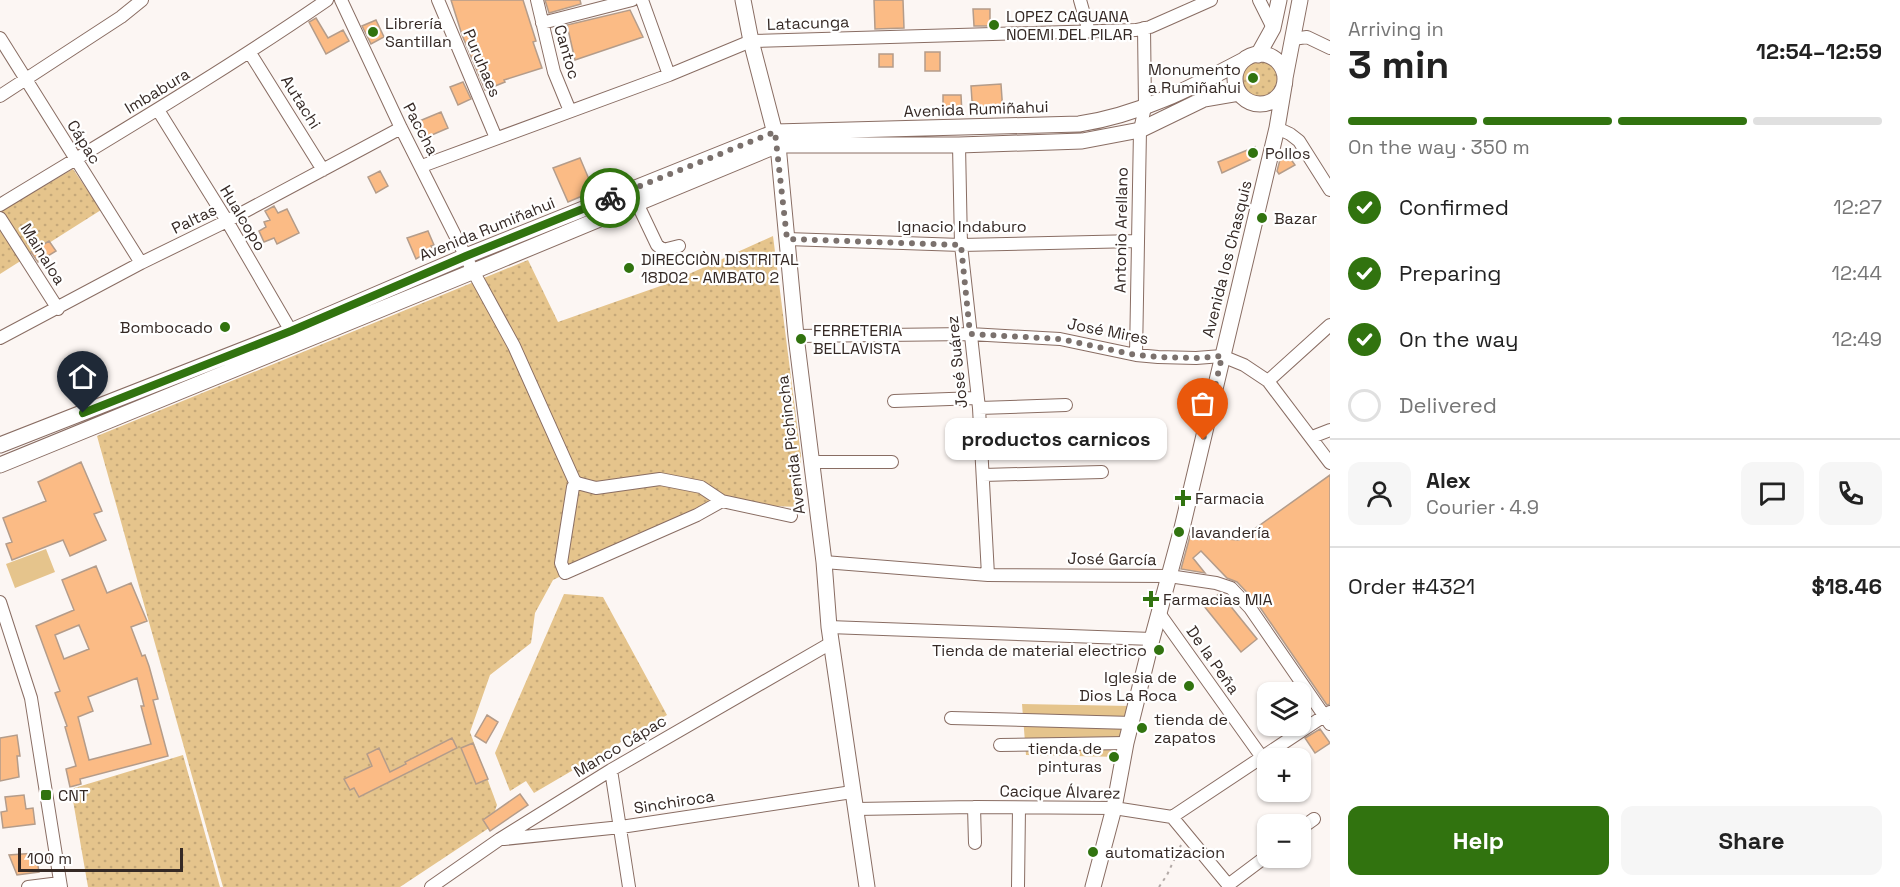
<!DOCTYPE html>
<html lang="en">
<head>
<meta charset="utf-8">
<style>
	body { margin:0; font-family:"Space Grotesk",sans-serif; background:#f6f6f6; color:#222; height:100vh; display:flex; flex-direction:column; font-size:22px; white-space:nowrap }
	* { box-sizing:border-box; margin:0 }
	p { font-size:20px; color:#767676 }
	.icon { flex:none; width:33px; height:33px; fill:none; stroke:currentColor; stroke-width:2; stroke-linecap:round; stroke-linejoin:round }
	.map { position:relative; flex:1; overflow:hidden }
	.panel { display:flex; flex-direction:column; background:#fff; width:570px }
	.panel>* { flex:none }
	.controls { position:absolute; left:1257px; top:682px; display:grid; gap:12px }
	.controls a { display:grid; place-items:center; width:54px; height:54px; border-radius:12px; background:#fff; box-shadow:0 2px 4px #0004; font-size:30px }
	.scale { position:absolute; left:18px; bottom:15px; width:165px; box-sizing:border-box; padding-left:6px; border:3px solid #352925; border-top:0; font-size:16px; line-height:21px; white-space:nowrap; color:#352925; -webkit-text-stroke:4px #fff; paint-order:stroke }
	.pin { position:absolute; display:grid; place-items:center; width:51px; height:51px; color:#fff; margin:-62px -26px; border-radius:50% 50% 50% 0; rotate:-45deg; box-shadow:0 0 6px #0007 }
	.pin .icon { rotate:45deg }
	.courier { position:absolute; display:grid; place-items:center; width:60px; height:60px; margin:-30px; border:4px solid #31730f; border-radius:50%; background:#fff; color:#222; box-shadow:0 2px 8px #0007 }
	.bubble { position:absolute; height:42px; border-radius:12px; background:#fff; box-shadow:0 2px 4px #0004; font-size:20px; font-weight:600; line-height:42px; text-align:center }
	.headline em { font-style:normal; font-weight:600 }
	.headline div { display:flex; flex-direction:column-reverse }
	.headline { display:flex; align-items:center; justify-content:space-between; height:102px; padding:0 18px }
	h1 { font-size:39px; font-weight:600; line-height:45px }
	.bar { display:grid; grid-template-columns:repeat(4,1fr); gap:9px 6px; align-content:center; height:72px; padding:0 18px }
	.bar i { height:8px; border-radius:4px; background:#e0e0e0 }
	.bar .on { background:#31730f }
	.bar p { grid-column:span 4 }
	.line { display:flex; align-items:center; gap:15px; padding:0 18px; border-top:2px solid #e0e0e0 }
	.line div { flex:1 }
	.round { display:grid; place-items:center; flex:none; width:63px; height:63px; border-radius:12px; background:#f6f6f6 }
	ol { padding:0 18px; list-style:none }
	li { display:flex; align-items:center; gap:18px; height:66px }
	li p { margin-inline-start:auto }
	li .icon { padding:6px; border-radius:50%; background:#31730f; color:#fff; stroke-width:4 }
	li:last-child { color:#767676 }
	li i { width:33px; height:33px; border:3px solid #e0e0e0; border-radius:50% }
	.primary-button { display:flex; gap:12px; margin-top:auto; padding:12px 18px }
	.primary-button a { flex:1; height:69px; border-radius:12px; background:#31730f; color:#fff; font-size:24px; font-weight:600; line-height:69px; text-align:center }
	.primary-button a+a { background:#f6f6f6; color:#222 }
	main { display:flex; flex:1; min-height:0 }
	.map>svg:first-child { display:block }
	.grass { fill:url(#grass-dots) }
	.garden { fill:#e5c48c }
	.building { fill:#fbbb85; stroke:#b49c8a; stroke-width:1.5; fill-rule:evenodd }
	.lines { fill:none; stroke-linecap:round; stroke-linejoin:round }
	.minor-casing { stroke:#896d63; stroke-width:14 }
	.major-casing { stroke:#896d63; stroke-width:17 }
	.path { stroke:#b3aaa7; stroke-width:2; stroke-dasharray:3 4.5; stroke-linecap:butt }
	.minor { stroke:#fff; stroke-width:12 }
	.major { stroke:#fff; stroke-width:15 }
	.done { stroke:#7b716d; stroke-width:6; stroke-dasharray:0 10.8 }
	.route { stroke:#31730f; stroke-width:8 }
	.poi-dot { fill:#31730f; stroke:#fff; stroke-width:2 }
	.labels { text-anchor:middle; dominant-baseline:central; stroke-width:4.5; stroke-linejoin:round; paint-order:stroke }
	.poi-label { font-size:16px; fill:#352925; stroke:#fff; text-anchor:start }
	.street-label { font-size:16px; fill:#352925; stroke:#fff }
</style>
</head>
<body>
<main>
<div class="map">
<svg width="1330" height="887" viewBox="0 0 1330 887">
	<defs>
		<pattern id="grass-dots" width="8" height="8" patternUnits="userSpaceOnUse" patternTransform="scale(1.5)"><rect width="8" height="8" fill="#e5c48c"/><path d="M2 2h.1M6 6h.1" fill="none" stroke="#c5a879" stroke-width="1.8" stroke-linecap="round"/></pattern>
	</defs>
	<rect width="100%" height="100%" fill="#fcf6f3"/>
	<path class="grass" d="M1238 79a21 21 0 1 1 42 0a21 21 0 1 1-42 0Z
		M73,169L101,210L0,274V212Z
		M773,236L801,456V507L707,504L553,580L535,613L531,643L490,675L470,732L497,805L489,828L400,887H223L97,436L528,260L558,322L669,283Z
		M564,594L603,597L667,715L534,793L526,781L510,791L495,753Z
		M183,755L220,887H88L71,789Z"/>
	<path class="garden" d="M46,549L55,572L15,588L6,564Z
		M1022,704L1131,706L1121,757L1026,755Z"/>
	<path class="building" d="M451,0H523L536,41L533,42L542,68L504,80L505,82L485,90L462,35Z
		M545,0H580L581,4L549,13Z
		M874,0H903L904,28L875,29Z
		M973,9H990V26H974Z
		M630,10L643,37L575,60L567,25Z
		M316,18L328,38L343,30L349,41L326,54L309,22Z
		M376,20L384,37L371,44L362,26Z
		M925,52H940V71H925Z
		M879,54H893V67H879Z
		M463,82L471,99L458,105L450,87Z
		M1001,84L1003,113L987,114L986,108L972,101L971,86Z
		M943,95H961L962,114H943Z
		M441,112L448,128L425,138L422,136L417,122Z
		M1255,147L1254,158L1222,173L1218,162Z
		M1282,152L1290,158L1295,165L1279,174L1277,171Z
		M580,158L594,191L568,202L553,168Z
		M380,171L388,186L376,193L368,177Z
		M274,206L278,213L287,209L299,233L277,244L274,238L264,242L259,231L266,227L264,222L270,220L265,211Z
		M428,231L434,245L431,246L433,249L416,259L407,238Z
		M49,241L56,251L38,262L31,252Z
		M81,462L102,511L94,514L106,540L70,556L63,540L12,560L6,544L12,542L3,518L46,501L38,482Z
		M1330,475V704L1327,705L1257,603L1237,582L1227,578L1201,551L1193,558L1205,573L1181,569L1190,536L1239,540Z
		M96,566L107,593L131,583L147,621L131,627L142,656L145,655L149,666L158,699L153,700L168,756L80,779L81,784L70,787L66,769L76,766L65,727L67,726L55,693L60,691L36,626L74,610L62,580ZM79,625L89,649L64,659L55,635ZM137,678L144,706H141L151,744L89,760L78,717L93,711L88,697Z
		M1220,593L1257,639L1241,652L1204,606Z
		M487,715L498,722L486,743L475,736Z
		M1320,729L1330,743L1315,753L1305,738Z
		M17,735L20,756H17L19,777L0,781V738Z
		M452,738L457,748L359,797L354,788L350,790L344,779L372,766L367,754L379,748L390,772L406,764L405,762Z
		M473,743L488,779L476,784L461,748Z
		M520,794L528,805L490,831L483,820Z
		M24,795L26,809L33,808L35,824L3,828L1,812L7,811L5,797Z
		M36,853L39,872L17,875L9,855Z"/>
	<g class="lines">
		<g class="minor-casing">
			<path id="minor" d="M341,0L401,128L473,271L514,346L574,480L577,483L596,488L660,479L701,487L722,501L791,516
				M438,0L496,138
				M537,0L554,72L570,111
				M642,0L669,75
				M1080,0L1089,32
				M1259,0L1273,28
				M542,23L632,0
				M0,38L141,263
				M1293,39L1307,37L1330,48
				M250,53L323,170
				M0,96L121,17L142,0
				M158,110L227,221L295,338
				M1277,128L1290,134L1299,141L1330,190
				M959,145L961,245L979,408L988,575
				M422,166L669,75L751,41L1136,30L1150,27L1211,0
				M637,203L657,245L663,250L679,246
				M0,205C110,138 221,73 327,0
				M0,218L58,309
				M787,239L961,245L1137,241
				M796,336L970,334L1060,339L1136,355L1158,357L1196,358L1222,356L1244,365L1268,381L1330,463
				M0,338L141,263L227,221L401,128
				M1136,355L1140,130L1145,107L1144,28
				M1268,381L1330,325
				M894,401L977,398
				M979,408L1066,405
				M1312,437L1330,430
				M812,462H892
				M983,475L1102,472
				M577,483L573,487L561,563L565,573L697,515L722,501
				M824,562L988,575L1169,576L1216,583L1231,588L1250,608L1330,724
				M0,602L31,698L61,887
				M1159,613L1261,756
				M829,627L1152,639
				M951,718L1132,723
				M1000,745L1126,743
				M611,770L629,887
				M974,807L975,843
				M856,809L974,807L1114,808L1172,817L1230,887
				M1172,817L1330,712
				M1300,829L1314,819
				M504,839L621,827L852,792
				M1228,885L1268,855
				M28,887L60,883
				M431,887L500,839L611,770L831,643
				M1018,887L1019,808"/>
		</g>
		<g class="major-casing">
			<path id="major" d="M743,0L751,41L778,145L796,336L824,562L829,627L867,887
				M1235 79a25 25 0 1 1 50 0a25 25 0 1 1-50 0Z
				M1258,55L1273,28L1279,0
				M1285,78L1300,0
				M0,445L291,331L466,256L775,132L1079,124C1139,115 1191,88 1244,60
				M0,465L467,274L778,145H959L1082,141L1140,130L1204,99L1239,93
				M1093,887L1114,808L1126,743L1152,639L1182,528L1277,128L1284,86"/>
		</g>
		<path class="path" d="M1159,887L1167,875L1181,845"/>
		<use href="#minor" class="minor"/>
		<use href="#major" class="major"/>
	</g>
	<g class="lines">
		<path class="done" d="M610,198L775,132L787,239L961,245L970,334L1060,339L1136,355L1158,357L1197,358L1222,356L1203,440"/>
		<path class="route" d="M83,413L291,331L466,256L610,198"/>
	</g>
	<g class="poi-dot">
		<circle cx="994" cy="25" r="6"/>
		<circle cx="373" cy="32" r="6"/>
		<circle cx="1253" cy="78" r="6"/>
		<circle cx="1253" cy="153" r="6"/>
		<circle cx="1262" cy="218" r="6"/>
		<circle cx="629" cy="268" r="6"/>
		<circle cx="225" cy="327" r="6"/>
		<circle cx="801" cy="339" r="6"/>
		<path d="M1180 489h6v6h6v6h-6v6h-6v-6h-6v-6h6z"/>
		<circle cx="1179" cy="532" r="6"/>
		<path d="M1148 590h6v6h6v6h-6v6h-6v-6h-6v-6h6z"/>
		<circle cx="1159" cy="650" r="6"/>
		<circle cx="1189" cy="686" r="6"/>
		<circle cx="1142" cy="728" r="6"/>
		<circle cx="1114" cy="757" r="6"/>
		<rect x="40" y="789" width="12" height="12" rx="3"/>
		<circle cx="1093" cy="852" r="6"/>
	</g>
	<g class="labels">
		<g class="poi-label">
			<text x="1006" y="16">LOPEZ CAGUANA<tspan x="1006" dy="18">NOEMI DEL PILAR</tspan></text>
			<text x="385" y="23">Librería<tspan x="385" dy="18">Santillan</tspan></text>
			<text x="1241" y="69" text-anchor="end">Monumento<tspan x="1241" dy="18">a Rumiñahui</tspan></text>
			<text x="1265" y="153">Pollos</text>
			<text x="1274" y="218">Bazar</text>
			<text x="641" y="259">DIRECCIÒN DISTRITAL<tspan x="641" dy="18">18D02 - AMBATO 2</tspan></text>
			<text x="213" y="327" text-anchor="end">Bombocado</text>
			<text x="813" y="330">FERRETERIA<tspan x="813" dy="18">BELLAVISTA</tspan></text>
			<text x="1195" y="498">Farmacia</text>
			<text x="1191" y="532">lavandería</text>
			<text x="1163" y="599">Farmacias MIA</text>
			<text x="1147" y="650" text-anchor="end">Tienda de material electrico</text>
			<text x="1177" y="677" text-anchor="end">Iglesia de<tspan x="1177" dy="18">Dios La Roca</tspan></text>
			<text x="1154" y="719">tienda de<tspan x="1154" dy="18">zapatos</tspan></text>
			<text x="1102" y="748" text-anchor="end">tienda de<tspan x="1102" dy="18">pinturas</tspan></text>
			<text x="58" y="795">CNT</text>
			<text x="1105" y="852">automatizacion</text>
		</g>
		<g class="street-label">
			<text transform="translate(808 23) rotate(-2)">Latacunga</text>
			<text transform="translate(567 52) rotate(74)">Cantoc</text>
			<text transform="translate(482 63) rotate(67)">Puruhaes</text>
			<text transform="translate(157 91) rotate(-31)">Imbabura</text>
			<text transform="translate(301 102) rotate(58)">Autachi</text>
			<text transform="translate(976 109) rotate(-2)">Avenida Rumiñahui</text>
			<text transform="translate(421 129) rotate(62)">Paccha</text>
			<text transform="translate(84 142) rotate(58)">Cápac</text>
			<text transform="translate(243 218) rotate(59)">Hualcopo</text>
			<text transform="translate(194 219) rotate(-26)">Paltas</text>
			<text x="962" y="226">Ignacio Indaburo</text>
			<text transform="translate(487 229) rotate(-22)">Avenida Rumiñahui</text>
			<text transform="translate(1121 230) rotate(-89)">Antonio Arellano</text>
			<text transform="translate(43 254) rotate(58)">Mainaloa</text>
			<text transform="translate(1227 259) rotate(-76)">Avenida los Chasquis</text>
			<text transform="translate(1108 331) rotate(11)">José Mires</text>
			<text transform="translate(957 362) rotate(-96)">José Suárez</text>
			<text transform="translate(791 445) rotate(-97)">Avenida Pichincha</text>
			<text transform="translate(1112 559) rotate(1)">José García</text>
			<text transform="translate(1213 660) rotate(55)">De la Peña</text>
			<text transform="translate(620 746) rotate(-31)">Manco Cápac</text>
			<text transform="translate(1060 792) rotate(1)">Cacique Álvarez</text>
			<text transform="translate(674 802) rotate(-9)">Sinchiroca</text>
		</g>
	</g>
</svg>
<div class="controls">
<a><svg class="icon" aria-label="layers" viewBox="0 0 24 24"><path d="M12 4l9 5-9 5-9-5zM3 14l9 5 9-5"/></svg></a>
<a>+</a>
<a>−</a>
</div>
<div class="scale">100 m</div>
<div class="pin" style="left:1203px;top:440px;background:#ea580c"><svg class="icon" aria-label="bag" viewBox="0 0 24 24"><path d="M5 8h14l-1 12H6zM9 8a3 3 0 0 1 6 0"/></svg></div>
<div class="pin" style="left:83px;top:413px;background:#1f2937"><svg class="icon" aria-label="home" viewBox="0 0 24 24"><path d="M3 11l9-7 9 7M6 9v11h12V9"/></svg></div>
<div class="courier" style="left:610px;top:198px"><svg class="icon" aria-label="bike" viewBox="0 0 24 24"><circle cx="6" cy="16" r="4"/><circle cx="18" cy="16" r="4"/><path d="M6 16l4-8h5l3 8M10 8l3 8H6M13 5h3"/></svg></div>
<div class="bubble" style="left:945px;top:418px;width:222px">productos carnicos</div>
</div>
<section class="panel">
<div class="headline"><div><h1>3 min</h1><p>Arriving in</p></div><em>12:54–12:59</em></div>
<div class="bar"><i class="on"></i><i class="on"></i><i class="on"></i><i></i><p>On the way · 350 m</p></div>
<ol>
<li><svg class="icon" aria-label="check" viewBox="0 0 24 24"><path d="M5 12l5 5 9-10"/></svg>Confirmed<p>12:27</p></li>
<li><svg class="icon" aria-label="check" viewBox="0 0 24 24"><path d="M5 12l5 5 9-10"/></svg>Preparing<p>12:44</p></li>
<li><svg class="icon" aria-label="check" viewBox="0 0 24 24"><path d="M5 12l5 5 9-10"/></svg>On the way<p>12:49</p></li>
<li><i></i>Delivered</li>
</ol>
<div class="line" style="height:108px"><a class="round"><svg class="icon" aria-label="person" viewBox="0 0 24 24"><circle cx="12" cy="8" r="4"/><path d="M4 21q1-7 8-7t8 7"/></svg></a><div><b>Alex</b><p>Courier · 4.9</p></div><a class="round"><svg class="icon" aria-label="chat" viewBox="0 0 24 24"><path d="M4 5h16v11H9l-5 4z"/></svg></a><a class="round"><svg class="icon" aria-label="phone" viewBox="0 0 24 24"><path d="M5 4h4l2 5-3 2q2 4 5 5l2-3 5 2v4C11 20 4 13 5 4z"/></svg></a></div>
<div class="line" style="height:78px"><div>Order #4321</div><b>$18.46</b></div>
<div class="primary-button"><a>Help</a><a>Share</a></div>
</section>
</main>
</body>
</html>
